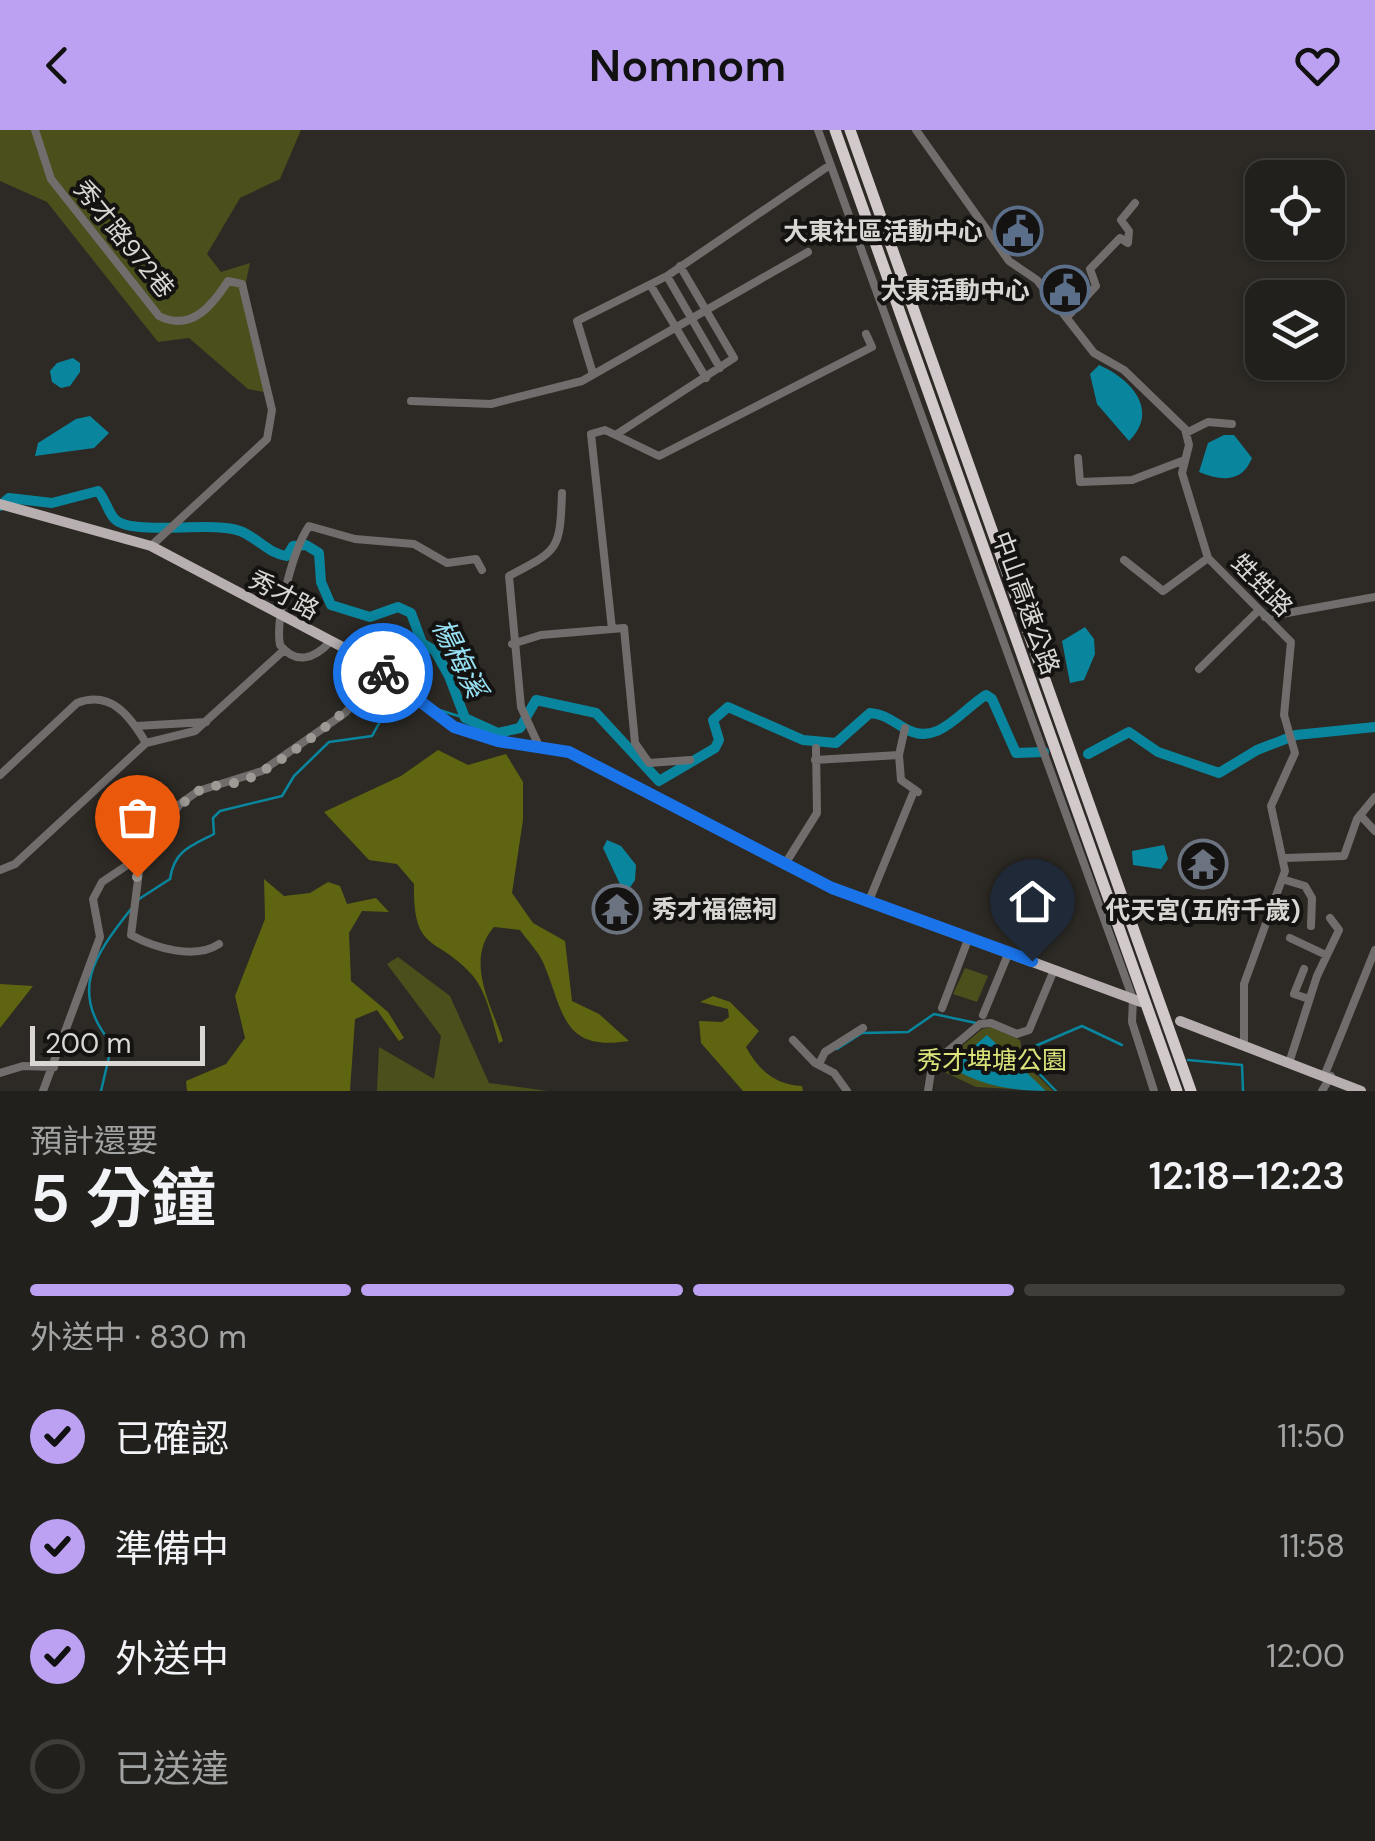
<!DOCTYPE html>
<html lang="zh-TW">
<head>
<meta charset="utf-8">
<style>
	body { margin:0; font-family:"DM Sans","Noto Sans TC",sans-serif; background:#2e2d29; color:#f1f3f6; height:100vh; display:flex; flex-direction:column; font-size:38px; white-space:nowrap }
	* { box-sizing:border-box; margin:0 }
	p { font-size:32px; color:#a2a3a3 }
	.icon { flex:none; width:55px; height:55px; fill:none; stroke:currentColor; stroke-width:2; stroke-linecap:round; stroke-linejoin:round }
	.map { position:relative; height:961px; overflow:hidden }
	.details { display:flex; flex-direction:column; background:#22201c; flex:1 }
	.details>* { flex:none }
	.buttons { position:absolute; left:1245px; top:30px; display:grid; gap:20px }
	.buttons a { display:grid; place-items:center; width:100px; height:100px; border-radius:20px; background:#22201c; box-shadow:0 2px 8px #0004,0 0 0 2px #3f3e3b; font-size:50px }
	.scale { position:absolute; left:30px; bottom:25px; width:175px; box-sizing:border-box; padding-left:10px; border:5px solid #d9d7d3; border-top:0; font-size:28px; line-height:35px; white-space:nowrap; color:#d9d7d3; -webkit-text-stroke:8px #151311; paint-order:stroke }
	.pin { position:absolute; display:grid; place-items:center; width:85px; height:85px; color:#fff; margin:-102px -42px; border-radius:50% 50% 50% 0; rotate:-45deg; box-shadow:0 0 10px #0007 }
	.pin .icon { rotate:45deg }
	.courier { position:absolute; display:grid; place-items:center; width:100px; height:100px; margin:-50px; border:8px solid #1a73e8; border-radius:50%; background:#fff; color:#222; box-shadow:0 2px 12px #0007 }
	.summary em { font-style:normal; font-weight:600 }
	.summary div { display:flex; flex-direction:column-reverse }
	.summary { display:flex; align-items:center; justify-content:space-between; height:170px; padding:0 30px }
	h1 { font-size:65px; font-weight:600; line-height:75px }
	.bar { display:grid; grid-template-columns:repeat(4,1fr); gap:15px 10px; align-content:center; height:120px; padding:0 30px }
	.bar i { height:12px; border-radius:8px; background:#3f3e3b }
	.bar .on { background:#bca0f2 }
	.bar p { grid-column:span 4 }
	ol { padding:0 30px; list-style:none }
	li { display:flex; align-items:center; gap:30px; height:110px }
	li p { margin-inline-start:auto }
	li .icon { padding:10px; border-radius:50%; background:#bca0f2; color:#111; stroke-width:4 }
	li:last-child { color:#a2a3a3 }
	li i { width:55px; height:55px; border:5px solid #3f3e3b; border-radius:50% }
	header { display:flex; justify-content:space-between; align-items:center; height:130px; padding:0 30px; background:#bca0f2; color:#111; font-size:45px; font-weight:600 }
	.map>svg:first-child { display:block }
	.green { fill:#4b4f1b }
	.forest { fill:#5f6411 }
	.water { fill:#09869e }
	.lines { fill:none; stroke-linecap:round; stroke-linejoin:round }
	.stream { stroke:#09869e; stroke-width:2.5 }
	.river { stroke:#09869e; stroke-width:10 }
	.minor { stroke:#716d6d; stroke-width:8 }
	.major { stroke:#b7afb0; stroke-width:10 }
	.highway { stroke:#d2c9ca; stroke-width:11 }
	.done { stroke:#9d9a96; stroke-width:10; stroke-dasharray:0 18 }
	.route { stroke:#1a73e8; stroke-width:12 }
	.labels { text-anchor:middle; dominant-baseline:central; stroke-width:8; stroke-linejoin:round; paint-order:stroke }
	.poi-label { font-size:25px; font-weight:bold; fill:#d9d7d3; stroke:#151311; text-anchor:end }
	.street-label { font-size:25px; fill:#d9d7d3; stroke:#151311 }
	.park-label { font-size:25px; fill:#dbe37a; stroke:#151311 }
	.water-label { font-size:28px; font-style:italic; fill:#97e1f4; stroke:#151311 }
</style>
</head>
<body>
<header><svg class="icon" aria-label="back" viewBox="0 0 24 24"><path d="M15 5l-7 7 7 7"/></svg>Nomnom<svg class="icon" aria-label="heart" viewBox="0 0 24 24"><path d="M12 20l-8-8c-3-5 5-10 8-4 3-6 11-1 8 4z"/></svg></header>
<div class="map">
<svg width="1375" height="961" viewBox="0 0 1375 961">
	<rect width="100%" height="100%" fill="#2d2a25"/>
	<path class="green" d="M0,0H301L280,49L240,68L207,124L221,142L250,133L246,152L264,262L248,259L189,208L158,212L47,72L0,51Z
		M398,827L450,866L489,953L548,961H377L379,917L434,949L441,906L387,834Z
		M965,838L988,846L977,872L953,864Z
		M991,897L1020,910L1024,932L1053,961L976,957L936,938L982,899Z"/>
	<path class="forest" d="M438,620L468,635L506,624L523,652V690L512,763L533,793L565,811L572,871L599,884L629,911C561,922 564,881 543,832C538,821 527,810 520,800L494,797C464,831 492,876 503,911L499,913C493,893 487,863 473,846C436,804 413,825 414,754L397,734L369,730L324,682L401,646Z
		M264,749L284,766L310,763L328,752L340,756L347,774L376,768L389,782L362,781L349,803L351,851L388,882L404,908L399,911L377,880L355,889L350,961H187L186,951L226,934L245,908L235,866L265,789Z
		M0,854L33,856L0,898Z
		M713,866L730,872L759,901L746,917C759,941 776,955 802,956L803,961H743L701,913L699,891L722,892L729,887L728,879L700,872Z"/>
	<path class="water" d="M73,228L80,233V242L70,256L61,258L52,252L50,241L57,233Z
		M1099,235C1131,249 1160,280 1129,311L1097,274L1090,244Z
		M90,286L109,303L94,318L35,326L38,313L76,289Z
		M1224,305H1234L1252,328C1242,353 1221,351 1199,342L1208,313Z
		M1085,497L1094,509L1095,524L1084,550L1070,553L1062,511Z
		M607,710L621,716L636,735L635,750L625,765L603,718Z
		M1164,715L1168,729L1161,739L1133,735L1132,721Z
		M987,905L1046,961C1010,961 981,955 950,937Z"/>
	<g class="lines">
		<path class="stream" d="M436,579L465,588
			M139,769L170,749C174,721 190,716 214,704L213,688L220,681L282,666L294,646L329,612L372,606C386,581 388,572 418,576
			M837,919L862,903L908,902L934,884L976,893
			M1026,930L1056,961
			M1188,930L1242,935L1243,961
			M1024,940L1026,920L1082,896L1122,915
			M101,961L112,914C68,862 94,826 131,779"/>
		<path class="river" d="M0,376L9,368L52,373L98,361C105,369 107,379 113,387C127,408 211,390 240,401C258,408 269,424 287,426L293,416L306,415L319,423L321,452L331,475L370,487L398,477L411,483L422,513L435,521L449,546L465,588L498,603L520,598L536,570L596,583L659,651L715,618L719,610L713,590L728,577L803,610L836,613L870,583C885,584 893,592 906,599C938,617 960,581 986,565L992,569L1016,623L1044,622
			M1088,624L1129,602L1158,622L1219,643L1257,620L1296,605L1375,597"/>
		<path class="minor" d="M35,0L51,49L159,186C191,202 212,176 228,151L242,154L272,280L267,309L151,416
			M818,0L1133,869L1132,892L1154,961
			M916,0L1009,131L1037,150L1094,223L1124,240L1185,299L1189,315L1182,343L1208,428L1291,512L1284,585L1295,623L1271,676L1285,741L1244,854V915
			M667,146L720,238
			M651,156L706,248
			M1067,187L1096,156L1090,139L1120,108L1128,113L1129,101L1121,90L1135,73
			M593,244L577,191L667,146L830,35
			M411,271L491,274L582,251L808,122
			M1186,303L1208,292L1232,294
			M617,304L734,228L680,136
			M1078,328L1080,352L1132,350L1182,331
			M1124,430L1163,461L1208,428
			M1265,487L1375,467
			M612,499L591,304L605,300L659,326L872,217L866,204
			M330,512C314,529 296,535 280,515C275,488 293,420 309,396L355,409L414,414L447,433L476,429L482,440
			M512,514L541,505L624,498L635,613L649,633L690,630
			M1199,539L1258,481
			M136,596L206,592
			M905,598L899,625L901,650L918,662
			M538,614L521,577L509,446C559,420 560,420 562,363
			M815,630L899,625
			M0,645L77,573C111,560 130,586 146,613
			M1360,685L1375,701
			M141,726L131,805C155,818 195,830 219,814
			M1285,728L1344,726L1357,689L1375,667
			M785,734L817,683L816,618
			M0,740L15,734L146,613L195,601L283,521
			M1282,749L1305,756L1312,768L1311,796
			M868,773L914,661
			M1290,808L1326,825
			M1304,839L1294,864L1309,869
			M942,878L969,807
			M983,885L1009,822
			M793,910L815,933L834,943L847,961
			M1290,930L1317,846L1339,800L1330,788
			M819,934L825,922L863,898
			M0,943L23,936L54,937
			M1325,944L1375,820
			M43,961L100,807L93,769L102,752L141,726L180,674L198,661L262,641L345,583L383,542
			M928,961L931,942L942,926L980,894L991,893L1017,904L1029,900L1054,840
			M1322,961L1331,946"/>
		<path class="major" d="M0,374L151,416L352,522L454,597L498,611L569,622L832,758L1141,872
			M1180,891L1361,961"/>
		<path class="highway" d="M835,0L1177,961
			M850,0L1191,961"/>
	</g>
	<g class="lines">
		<path class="done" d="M137,747C142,723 180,666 205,658C220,654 236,655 250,648C282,633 362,572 383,543"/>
		<path class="route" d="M383,543L454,597L498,611L569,622L832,758L1032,831"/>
	</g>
	<defs>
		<g id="civic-ring" transform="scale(2.5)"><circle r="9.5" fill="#151311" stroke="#5c6f8a" stroke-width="1.5"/><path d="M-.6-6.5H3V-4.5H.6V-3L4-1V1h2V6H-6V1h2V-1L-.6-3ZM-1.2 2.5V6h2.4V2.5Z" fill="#5c6f8a"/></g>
		<g id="temple-ring" transform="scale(2.5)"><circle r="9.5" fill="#151311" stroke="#6b7280" stroke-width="1.5"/><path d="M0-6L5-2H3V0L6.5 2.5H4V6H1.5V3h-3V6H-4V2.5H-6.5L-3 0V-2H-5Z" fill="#6b7280"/></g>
	</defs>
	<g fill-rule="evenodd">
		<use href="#civic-ring" x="1018" y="101"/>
		<use href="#civic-ring" x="1065" y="160"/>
		<use href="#temple-ring" x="1203" y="734"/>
		<use href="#temple-ring" x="617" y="779"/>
	</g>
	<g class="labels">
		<g class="poi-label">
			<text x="983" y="101">大東社區活動中心</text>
			<text x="1030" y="160">大東活動中心</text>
			<text x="652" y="779" text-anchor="start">秀才福德祠</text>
			<text x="1203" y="780" text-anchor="middle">代天宮(五府千歲)</text>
		</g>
		<g class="street-label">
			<text transform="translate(124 109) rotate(51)">秀才路972巷</text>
			<text transform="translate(1262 455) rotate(46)">甡甡路</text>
			<text transform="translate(284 465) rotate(28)">秀才路</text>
			<text transform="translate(1026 473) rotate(70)">中山高速公路</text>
		</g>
		<g class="park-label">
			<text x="992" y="930">秀才埤塘公園</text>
		</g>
		<g class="water-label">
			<text transform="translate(459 528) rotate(63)">楊梅溪</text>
		</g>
	</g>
</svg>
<div class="buttons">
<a><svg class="icon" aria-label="locate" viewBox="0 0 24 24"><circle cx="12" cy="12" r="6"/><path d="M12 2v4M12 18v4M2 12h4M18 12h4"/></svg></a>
<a><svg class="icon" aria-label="layers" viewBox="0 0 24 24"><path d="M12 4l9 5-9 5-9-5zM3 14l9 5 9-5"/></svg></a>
</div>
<div class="scale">200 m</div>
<div class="pin" style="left:137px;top:747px;background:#ea580c"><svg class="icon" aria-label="bag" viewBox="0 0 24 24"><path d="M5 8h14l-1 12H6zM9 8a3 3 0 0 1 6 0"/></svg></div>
<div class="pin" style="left:1032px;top:831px;background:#1f2937"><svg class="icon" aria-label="home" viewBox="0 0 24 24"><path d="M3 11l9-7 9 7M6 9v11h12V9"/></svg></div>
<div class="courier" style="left:383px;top:543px"><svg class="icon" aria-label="bike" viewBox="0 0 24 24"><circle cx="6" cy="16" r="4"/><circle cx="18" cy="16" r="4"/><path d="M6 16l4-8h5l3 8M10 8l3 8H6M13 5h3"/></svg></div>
</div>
<section class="details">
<div class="summary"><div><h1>5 分鐘</h1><p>預計還要</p></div><em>12:18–12:23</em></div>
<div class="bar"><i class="on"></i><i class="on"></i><i class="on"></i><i></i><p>外送中 · 830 m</p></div>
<ol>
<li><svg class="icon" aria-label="check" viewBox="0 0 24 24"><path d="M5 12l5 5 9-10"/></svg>已確認<p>11:50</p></li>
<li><svg class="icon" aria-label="check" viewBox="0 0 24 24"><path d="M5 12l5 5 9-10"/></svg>準備中<p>11:58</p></li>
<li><svg class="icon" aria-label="check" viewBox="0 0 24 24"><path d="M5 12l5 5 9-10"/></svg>外送中<p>12:00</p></li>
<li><i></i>已送達</li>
</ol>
</section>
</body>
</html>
